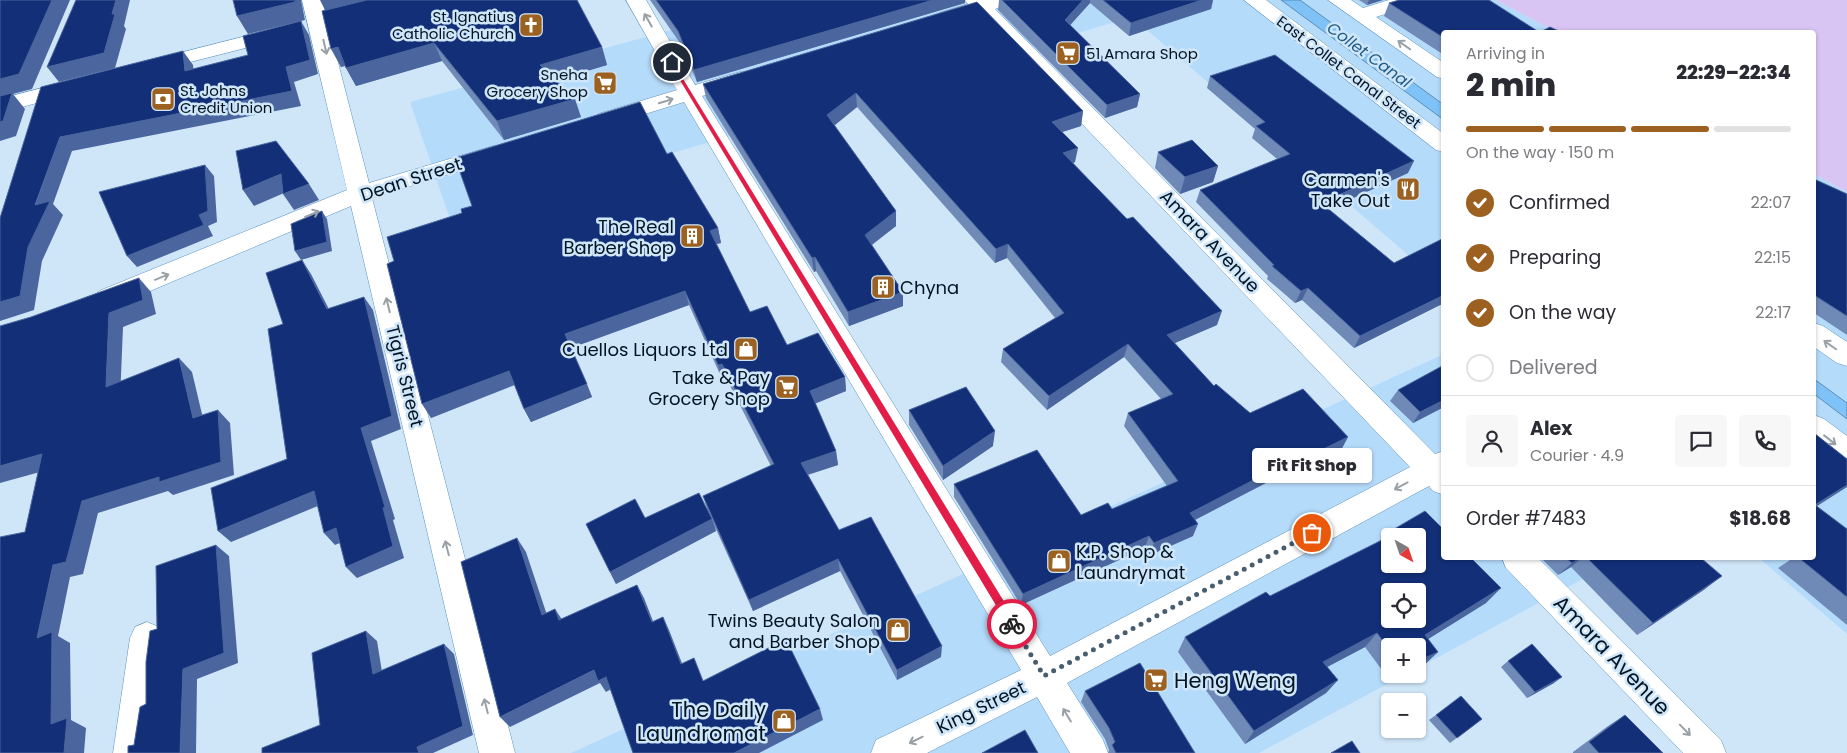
<!DOCTYPE html>
<html lang="en">
<head>
<meta charset="utf-8">
<style>
	body { margin:0; font-family:Poppins,sans-serif; background:#f7f7f7; color:#2b2b33; height:100vh; display:flex; flex-direction:column; font-size:19px; white-space:nowrap }
	* { box-sizing:border-box; margin:0 }
	p { font-size:16px; color:#7c7c81 }
	.icon { flex:none; width:28px; height:28px; fill:none; stroke:currentColor; stroke-width:2; stroke-linecap:round; stroke-linejoin:round }
	.map { position:relative; flex:1; overflow:hidden }
	.drawer { position:absolute; left:1441px; top:30px; width:375px; height:530px; display:flex; flex-direction:column; background:#fff; border-radius:5px; box-shadow:0 1px 4px #0004 }
	.drawer>* { flex:none }
	.needle { width:32px; rotate:140deg }
	.tools { position:absolute; left:1381px; top:528px; display:grid; gap:10px }
	.tools a { display:grid; place-items:center; width:45px; height:45px; border-radius:5px; background:#fff; box-shadow:0 1px 4px #0004; font-size:25px }
	.pin { position:absolute; display:grid; place-items:center; width:42px; height:42px; color:#fff; margin:-21px; border:2px solid #fff; border-radius:50%; box-shadow:0 1px 5px #0007 }
	.courier { position:absolute; display:grid; place-items:center; width:50px; height:50px; margin:-25px; border:4px solid #e11d48; border-radius:50%; background:#fff; color:#222; box-shadow:0 1px 6px #0007 }
	.bubble { position:absolute; height:35px; border-radius:5px; background:#fff; box-shadow:0 1px 4px #0004; font-size:16px; font-weight:800; line-height:35px; text-align:center }
	.headline em { font-style:normal; font-weight:800 }
	.headline div { display:flex; flex-direction:column-reverse }
	.headline { display:flex; align-items:center; justify-content:space-between; height:85px; padding:0 25px }
	h1 { font-size:32px; font-weight:800; line-height:38px }
	.bar { display:grid; grid-template-columns:repeat(4,1fr); gap:8px 5px; align-content:center; height:60px; padding:0 25px }
	.bar i { height:6px; border-radius:4px; background:#e1e1e2 }
	.bar .on { background:#9c6121 }
	.bar p { grid-column:span 4 }
	.line { display:flex; align-items:center; gap:12px; padding:0 25px; border-top:1px solid #e1e1e2 }
	.line div { flex:1 }
	.round { display:grid; place-items:center; flex:none; width:52px; height:52px; border-radius:5px; background:#f7f7f7 }
	ol { padding:0 25px; list-style:none }
	li { display:flex; align-items:center; gap:15px; height:55px }
	li p { margin-inline-start:auto }
	li .icon { padding:5px; border-radius:50%; background:#9c6121; color:#fff; stroke-width:4 }
	li:last-child { color:#7c7c81 }
	li i { width:28px; height:28px; border:2px solid #e1e1e2; border-radius:50% }
	.map>svg:first-child { display:block }
	.built { fill:#b5dbfb; fill-rule:evenodd }
	.green { fill:#d9c5f4 }
	.water { fill:#7fc2f7; stroke:#598eb8 }
	.lines { fill:none; stroke-linecap:round; stroke-linejoin:round }
	.minor-casing { stroke:#5b92bf; stroke-width:1 }
	.minor { fill:#fff; fill-rule:evenodd }
	.wall { fill:#708ab8 }
	.shaded-wall { fill:#4b669e }
	.building { fill:#122f77; stroke:#4b669e; fill-rule:evenodd }
	.oneway { stroke:#99a1a7 }
	.route { fill:#e11d48 }
	.done { stroke:#485e6f; stroke-width:5; stroke-dasharray:0 9 }
	.labels { text-anchor:middle; dominant-baseline:central; stroke-width:5; stroke-linejoin:round; paint-order:stroke }
	.far-poi-label { font-size:15px; fill:#001424; stroke:#cfe6f9; text-anchor:end }
	.far-street-label { font-size:15px; fill:#001424; stroke:#cfe6f9 }
	.far-water-label { font-size:16px; font-style:italic; fill:#1f5c88; stroke:#cfe6f9 }
	.street-label { font-size:18px; fill:#001424; stroke:#cfe6f9 }
	.poi-label { font-size:18px; fill:#001424; stroke:#cfe6f9; text-anchor:end }
	.near-street-label { font-size:21px; fill:#001424; stroke:#cfe6f9 }
	.near-poi-label { font-size:21px; fill:#001424; stroke:#cfe6f9; text-anchor:start }
</style>
</head>
<body>
<div class="map">
<svg width="1847" height="753" viewBox="0 0 1847 753">
	<rect width="100%" height="100%" fill="#cfe6f9"/>
	<path class="built" d="M662,0H1281L1444,120V286L1132,17L450,219L410,102L678,28Z
		M1300,0H1496L1556,32H1444V105Z
		M1814,174L1847,192V403L1814,379Z
		M1444,354V558H1622L1418,668V646H1390V674H1406L1259,753H571ZM1390,536H1418V564H1390ZM1390,591H1418V619H1390Z
		M1814,394L1847,419V634L1759,558H1814Z"/>
	<path class="green" d="M1496,0H1847V192L1814,174V32H1556Z"/>
	<path class="water" d="M1281,0H1300L1444,105V120Z
		M1814,379L1847,403V419L1814,394Z"/>
	<g class="lines">
		<g class="minor-casing">
			<path id="minor" d="M302,0H322L369,183L493,146L501,148L504,153L501,158L372,198L515,753H479L351,206L117,305L108,308L99,305L95,298L99,291L347,190Z
				M626,0H646L695,85L740,72L747,73L751,78L747,83L702,96L1050,656L1410,467L977,14L946,23L939,21L936,17L939,13L968,4L965,0H1013L1010,4L995,9L1435,454L1444,451V495L1433,491L1429,486L1067,683L1103,740L1108,753H1070L1037,697L927,753H871L876,740L1021,670L684,102L606,126L598,124L595,119L598,114L677,90Z
				M1244,0H1266L1444,134V152L1436,150Z
				M1328,0H1351L1363,8L1389,0H1419L1416,4L1376,17L1444,63V79L1437,77Z
				M282,27L289,29L292,33L289,37L151,72L144,70L141,66L144,62Z
				M73,80L81,81L84,86L81,91L0,113V99Z
				M1814,323L1823,326L1847,342V366L1837,363L1814,347Z
				M1814,415L1824,419L1847,436V465L1837,462L1814,443Z
				M1502,558H1538L1721,740L1726,753H1683L1506,568Z
				M147,622L159,627L164,638L149,753H113L130,638L135,627Z"/>
		</g>
		<use href="#minor" class="minor"/>
	</g>
	<path class="wall" d="M650,0H965V3L697,82L680,43Z
		M999,0H1213L1211,9L1129,36L1090,3L1070,25L1140,94L1137,107L1105,118L998,10Z
		M1359,0H1383L1367,5Z
		M977,2L1083,111L1081,126L1062,132L1075,162L1073,163L1217,325L1175,343L1214,386L1250,413L1348,437L1341,450L1288,476L1285,473L1195,520L1193,536L1150,555L1145,548L1021,605L954,497V484L1081,515L1112,509L1167,486L1124,426L1128,413L1161,399L1124,357L1047,410L1001,362L1003,349L1055,318L1007,258L995,263L857,107L834,125L896,211V226L872,245L903,292V306L849,326L816,271L814,272L706,98L703,84Z
		M1389,3L1444,32V55L1384,16Z
		M326,10L602,47L607,65L556,80L581,117L504,140L442,61L356,86L345,66L341,67Z
		M1210,76L1408,173L1329,209L1394,263L1444,238V303L1354,348L1302,300L1295,303L1267,279L1268,276L1196,202L1200,190L1277,159L1252,138L1255,129L1207,88Z
		M1158,152L1218,166L1213,182L1180,194L1155,168Z
		M667,154L718,228L721,243L716,244L750,312L787,345L845,377L846,391L815,403L836,451L838,465L808,475L839,530L941,657L897,680L840,571L753,611L715,527L716,531L616,584L610,572L645,518L707,508L703,496L771,466L726,378L722,379L689,305L571,348L592,397L531,422L524,409L515,385L431,418L394,261L462,213L472,206Z
		M1814,179L1847,194V335L1814,313Z
		M1398,390L1444,407L1413,423L1390,401Z
		M909,410L993,446L943,480L909,425Z
		M1817,506L1847,529V625L1778,568L1793,558H1814Z
		M1384,535L1486,603L1428,639L1438,652L1424,665L1418,668V646H1390V674H1406L1390,681L1365,647L1327,667L1338,680L1326,693L1245,744L1178,652L1185,637L1270,596L1379,542Z
		M1541,558H1701L1705,589L1637,635L1571,567L1558,575Z
		M1508,661L1554,683L1527,698L1501,667Z
		M1085,691L1195,753H1108L1109,750L1105,739L1081,702Z
		M1436,715L1482,719L1450,743L1429,720Z
		M1625,715L1663,753H1573V752L1608,726Z"/>
	<path class="shaded-wall" d="M52,0H70L32,89L13,94L25,109L16,136L0,141V79Z
		M116,0H130L124,26L126,29L115,68L59,82L47,67L112,14Z
		M295,0H301L305,20L248,34L237,16Z
		M320,0H383L327,14Z
		M933,0H965V3L697,82L694,70Z
		M1083,0H1090V3L1063,33L1065,20Z
		M1202,0H1213L1211,9L1129,36L1131,23Z
		M1369,0H1383L1367,5Z
		M301,21L309,35L318,74L294,82L301,106L72,151L53,204L63,215L42,261L34,310L0,321V302L60,137L286,67Z
		M434,43L442,61L356,86L346,68Z
		M338,47L348,65L341,67L331,49Z
		M602,47L607,65L547,83L540,65Z
		M183,51L193,65L195,86L185,71Z
		M856,93L857,107L829,130L827,115Z
		M1140,94L1137,107L1105,118L1107,105Z
		M575,99L581,117L504,140L497,121Z
		M1083,111L1081,126L1050,136L1052,122Z
		M1078,148L1075,162L1061,168L1063,153Z
		M1414,161L1408,173L1316,215L1321,203Z
		M205,165L214,176L217,222L208,226L213,236L137,267L127,256L199,215Z
		M1218,166L1213,182L1180,194L1185,177Z
		M281,174L291,190L254,206L243,190Z
		M309,184L319,200L294,210L283,194Z
		M322,211L327,219L332,251L301,260L295,251Z
		M896,211V226L866,249L865,235Z
		M718,228L721,243L713,245L710,231Z
		M1008,244L1007,258L995,263L996,249Z
		M815,257L816,271L814,272L812,258Z
		M302,260L311,274L336,323L327,309Z
		M139,278L151,292L156,314L123,327L120,400L106,387L109,313Z
		M1308,288L1302,300L1295,303L1301,291Z
		M685,291L689,305L571,348L565,334Z
		M903,292V306L849,326L848,312Z
		M1444,295V303L1354,348L1360,336Z
		M364,297L373,310L401,429L371,441L395,519L393,520L404,558L357,578L346,567L383,508L361,428Z
		M1222,311L1217,325L1163,348L1167,335Z
		M1128,344L1124,357L1047,410L1049,396Z
		M179,358L192,372L206,431L193,418Z
		M722,364L726,378L722,379L718,365Z
		M509,371L516,384L431,418L422,404Z
		M845,377L846,391L812,405L810,391Z
		M587,384L592,397L531,422L524,409Z
		M1444,400V407L1413,423L1420,412Z
		M218,410L230,423L234,475L173,495L168,491L98,513L83,574L70,577L58,636L70,643L71,720L86,728L84,753H64L51,724L37,638L53,565L82,501Z
		M995,431L993,446L943,480V466Z
		M1348,437L1341,450L1288,476L1295,463Z
		M836,451L838,465L803,476L801,463Z
		M42,454L58,467L0,483V466Z
		M1292,460L1285,473L1185,525L1190,513Z
		M1847,485V487L1814,508V506Z
		M314,491L325,503L231,542L218,531Z
		M712,519L716,531L616,584L610,572Z
		M1198,524L1193,536L1150,555L1154,543Z
		M336,528L347,540L335,545L324,533Z
		M1149,536L1145,548L1021,605L1023,594Z
		M517,538L526,552L551,627L542,615Z
		M216,545L229,556L238,663L197,679L196,753H180L183,669Z
		M1580,558H1582L1571,567L1558,575L1572,563Z
		M838,559L840,571L753,611L749,600Z
		M1722,576L1705,589L1637,635L1653,623Z
		M637,585L644,598L658,634L652,622Z
		M1501,588L1486,603L1417,646L1425,635Z
		M555,609L563,621L559,620Z
		M663,617L669,630L687,676L681,664Z
		M366,631L377,641L384,684L373,674Z
		M1377,633L1365,647L1312,675L1323,662Z
		M444,644L454,654L473,735L433,753H419L417,747Z
		M942,646L941,657L897,680V670Z
		M1438,652L1424,665L1418,668V661Z
		M594,670L606,677L613,688L606,692L600,683L510,727L500,717Z
		M1397,674H1406L1390,681Z
		M1562,677L1554,683L1527,698L1535,692Z
		M1338,680L1326,693L1245,744L1254,731Z
		M820,709L823,720L759,753H734Z"/>
	<path class="building" d="M0,0H52L19,74L0,79Z
		M76,0H116L112,14H115L104,53L47,67Z
		M233,0H295V2L237,16Z
		M367,0H577L602,47L540,65L575,99L497,121L434,43L346,68L338,47L331,49L322,11Z
		M656,0H933L694,70L678,31Z
		M1002,0H1083L1065,20L1140,94L1107,105Z
		M1103,0H1202L1131,23Z
		M1399,0H1489L1539,32H1444V38L1389,3Z
		M977,2L1083,111L1052,122L1078,148L1063,153L1127,219L1133,217L1222,311L1167,335L1214,386L1216,384L1250,413L1303,389L1348,437L1295,463L1292,460L1190,513L1198,524L1154,543L1149,536L1023,594L954,484L1037,450L1081,515L1108,503L1112,509L1178,481L1128,413L1173,394L1128,344L1049,396L1003,349L1064,313L1008,244L996,249L856,93L827,115L896,211L865,235L903,292L848,312L815,257L812,258L703,84Z
		M301,21L310,60L286,67L292,91L60,137L35,205L50,201L28,247L20,296L0,302V218L41,87L183,51L185,71L248,55L243,36Z
		M1550,27L1561,32H1540Z
		M1275,55L1414,161L1321,203L1394,263L1444,238V295L1360,336L1308,288L1301,291L1272,266L1274,265L1200,190L1290,154L1256,126L1265,122L1210,76Z
		M12,93L3,121L0,122V96Z
		M640,102L667,154L672,152L718,228L710,231L750,312L767,306L787,345L818,333L845,377L810,391L836,451L801,463L839,530L871,517L942,646L897,670L838,559L749,600L703,496L774,464L722,364L718,365L685,291L565,334L587,384L524,409L509,371L422,404L387,264L394,261L387,237L462,213L461,209L472,206L455,158Z
		M1192,140L1218,166L1185,177L1158,152Z
		M276,141L309,184L283,194L281,174L243,190L236,151Z
		M205,165L208,211L199,215L204,225L127,256L99,192Z
		M1814,179L1847,194V316L1814,295Z
		M322,211L327,242L295,251L291,224Z
		M302,260L327,309L364,297L392,416L361,428L385,507L383,508L393,546L346,567L336,528L324,533L314,491L218,531L211,488L287,459L268,329L283,324L266,273Z
		M139,278L143,300L109,313L106,387L179,358L193,418L218,410L221,462L159,482V477L82,501L66,562L53,565L37,638L52,632L51,724L67,718L64,753H0V537L25,532L42,454L0,466V326L31,317Z
		M1444,365V400L1420,412L1398,390Z
		M966,387L995,431L943,466L909,410Z
		M1814,433L1847,459V485L1815,505L1847,529V597L1799,558H1814Z
		M699,493L712,519L610,572L586,524L635,499L645,518Z
		M1425,511L1444,530V558H1471L1501,588L1425,635L1438,652L1418,661V646H1390V650L1377,633L1323,662L1338,680L1254,731L1185,637L1266,592L1270,596L1386,538L1384,535ZM1390,536H1418V564H1390ZM1390,591H1418V619H1390Z
		M517,538L542,615L555,609L559,620L637,585L652,622L663,617L681,664L694,658L703,681L786,639L820,709L734,753H633L606,677L598,681L594,670L500,717L461,562Z
		M216,545L224,653L183,669L180,753H128V746L134,745L140,707L146,704V662L150,631L157,629L156,566Z
		M1566,558H1580L1572,563Z
		M1587,558H1701L1722,576L1653,623Z
		M366,631L373,674L444,644L463,726L417,747L419,753H262V748L320,725L312,653Z
		M1532,644L1562,677L1535,692L1508,661Z
		M1140,663L1195,753H1116L1112,745L1115,742L1109,728L1085,691Z
		M1461,696L1482,719L1457,738L1436,715Z
		M1625,715L1663,753H1599L1589,742Z
		M1025,730L1038,753H982Z
		M1352,741L1360,753H1331Z"/>
	<defs><path id="oneway-shaft" d="M-6 0H5M1.5-3L5.5 0L1.5 3" fill="none" stroke-width="1.6" stroke-linecap="round" stroke-linejoin="round" transform="scale(1.25)"/></defs>
	<g class="oneway">
		<use href="#oneway-shaft" transform="translate(648 20) rotate(-120)"/>
		<use href="#oneway-shaft" transform="translate(1404 45) rotate(-145)"/>
		<use href="#oneway-shaft" transform="translate(325 47) rotate(77)"/>
		<use href="#oneway-shaft" transform="translate(666 101) rotate(-17)"/>
		<use href="#oneway-shaft" transform="translate(312 214) rotate(-23)"/>
		<use href="#oneway-shaft" transform="translate(162 277) rotate(-22)"/>
		<use href="#oneway-shaft" transform="translate(388 305) rotate(-104)"/>
		<use href="#oneway-shaft" transform="translate(1830 345) rotate(-145)"/>
		<use href="#oneway-shaft" transform="translate(1830 440) rotate(38)"/>
		<use href="#oneway-shaft" transform="translate(1401 486) rotate(152)"/>
		<use href="#oneway-shaft" transform="translate(447 548) rotate(-104)"/>
		<use href="#oneway-shaft" transform="translate(486 706) rotate(-104)"/>
		<use href="#oneway-shaft" transform="translate(1067 715) rotate(-121)"/>
		<use href="#oneway-shaft" transform="translate(1685 730) rotate(46)"/>
		<use href="#oneway-shaft" transform="translate(916 740) rotate(154)"/>
	</g>
	<path class="route" d="M672,61L1016,621V627H1009L669,62Z"/>
	<g class="lines">
		<path class="done" d="M1012,624L1044,676L1312,533"/>
	</g>
	<defs>
		<g id="church-square" transform="scale(1.25)"><rect x="-9" y="-9" width="18" height="18" rx="4" fill="#9c6121" stroke="#cfe6f9"/><path d="M-1.2-6h2.4v3.5h3.3v2.4h-3.3V6h-2.4V-.1h-3.3v-2.4h3.3Z" fill="#fff"/></g>
		<g id="supermarket-square" transform="scale(1.25)"><rect x="-9" y="-9" width="18" height="18" rx="4" fill="#9c6121" stroke="#cfe6f9"/><path d="M-6-5.5h2.5l.6 2H6L4.5 2H-2.5L-4.4-4H-6ZM-1.5 3.2a1.3 1.3 0 1 0 .1 0ZM3 3.2a1.3 1.3 0 1 0 .1 0Z" fill="#fff"/></g>
		<g id="bank-square" transform="scale(1.25)"><rect x="-9" y="-9" width="18" height="18" rx="4" fill="#9c6121" stroke="#cfe6f9"/><path d="M-6-4H6V4H-6ZM0-2.3a2.3 2.3 0 1 0 0 4.6a2.3 2.3 0 1 0 0-4.6Z" fill="#fff"/></g>
		<g id="restaurant-square" transform="scale(1.25)"><rect x="-9" y="-9" width="18" height="18" rx="4" fill="#9c6121" stroke="#cfe6f9"/><path d="M-5-6h1v4h1v-4h1v4h1v-4h1v5L-1.5 .5V6h-2V.5L-5-1ZM5-6V6H3V1.5H1.5Q1.5-4 5-6Z" fill="#fff"/></g>
		<g id="building-square" transform="scale(1.25)"><rect x="-9" y="-9" width="18" height="18" rx="4" fill="#9c6121" stroke="#cfe6f9"/><path d="M-4-6H4V6H1V3H-1V6H-4ZM-2.5-4.3h1.7v1.8h-1.7ZM.8-4.3h1.7v1.8H.8ZM-2.5-1h1.7V.8h-1.7ZM.8-1h1.7V.8H.8Z" fill="#fff"/></g>
		<g id="shop-square" transform="scale(1.25)"><rect x="-9" y="-9" width="18" height="18" rx="4" fill="#9c6121" stroke="#cfe6f9"/><path d="M-5-2.5h2.3a2.7 3.5 0 0 1 5.4 0H5L5.5 6h-11ZM-1.5-2.5h3a1.5 2.3 0 0 0-3 0Z" fill="#fff"/></g>
	</defs>
	<g fill-rule="evenodd">
		<use href="#church-square" x="531" y="25"/>
		<use href="#supermarket-square" x="1068" y="53"/>
		<use href="#supermarket-square" x="605" y="83"/>
		<use href="#bank-square" x="163" y="99"/>
		<use href="#restaurant-square" x="1408" y="189"/>
		<use href="#building-square" x="692" y="236"/>
		<use href="#building-square" x="883" y="287"/>
		<use href="#shop-square" x="746" y="349"/>
		<use href="#supermarket-square" x="787" y="387"/>
		<use href="#shop-square" x="1059" y="561"/>
		<use href="#shop-square" x="898" y="630"/>
		<use href="#supermarket-square" x="1156" y="680"/>
		<use href="#shop-square" x="784" y="721"/>
	</g>
	<g class="labels">
		<g class="far-poi-label">
			<text x="514" y="16">St. Ignatius<tspan x="514" dy="17">Catholic Church</tspan></text>
			<text x="1086" y="53" text-anchor="start">51 Amara Shop</text>
			<text x="588" y="74">Sneha<tspan x="588" dy="17">Grocery Shop</tspan></text>
			<text x="180" y="90" text-anchor="start">St. Johns<tspan x="180" dy="17">Credit Union</tspan></text>
		</g>
		<g class="far-street-label">
			<text transform="translate(1349 72) rotate(37)">East Collet Canal Street</text>
		</g>
		<g class="far-water-label">
			<text transform="translate(1369 55) rotate(36)">Collet Canal</text>
		</g>
		<g class="street-label">
			<text transform="translate(411 179) rotate(-18)">Dean Street</text>
			<text transform="translate(1210 241) rotate(46)">Amara Avenue</text>
			<text transform="translate(405 376) rotate(76)">Tigris Street</text>
			<text transform="translate(981 707) rotate(-26)">King Street</text>
		</g>
		<g class="poi-label">
			<text x="1390" y="179">Carmen's<tspan x="1390" dy="21">Take Out</tspan></text>
			<text x="674" y="226">The Real<tspan x="674" dy="21">Barber Shop</tspan></text>
			<text x="900" y="287" text-anchor="start">Chyna</text>
			<text x="728" y="349">Cuellos Liquors Ltd</text>
			<text x="770" y="377">Take &amp; Pay<tspan x="770" dy="21">Grocery Shop</tspan></text>
			<text x="1076" y="551" text-anchor="start">K.P. Shop &amp;<tspan x="1076" dy="21">Laundrymat</tspan></text>
			<text x="880" y="620">Twins Beauty Salon<tspan x="880" dy="21">and Barber Shop</tspan></text>
		</g>
		<g class="near-street-label">
			<text transform="translate(1612 655) rotate(46)">Amara Avenue</text>
		</g>
		<g class="near-poi-label">
			<text x="1174" y="680">Heng Weng</text>
			<text x="766" y="709" text-anchor="end">The Daily<tspan x="766" dy="24">Laundromat</tspan></text>
		</g>
	</g>
</svg>
<div class="tools">
<a><svg class="needle" viewBox="-14 -14 28 28"><path d="M0-13l5 13h-10z" fill="#e53935"/><path d="M0 13l5-13h-10z" fill="#7c7c81"/></svg></a>
<a><svg class="icon" aria-label="locate" viewBox="0 0 24 24"><circle cx="12" cy="12" r="6"/><path d="M12 2v4M12 18v4M2 12h4M18 12h4"/></svg></a>
<a>+</a>
<a>−</a>
</div>
<div class="pin" style="left:1312px;top:533px;background:#ea580c"><svg class="icon" aria-label="bag" viewBox="0 0 24 24"><path d="M5 8h14l-1 12H6zM9 8a3 3 0 0 1 6 0"/></svg></div>
<div class="pin" style="left:672px;top:62px;background:#1f2937"><svg class="icon" aria-label="home" viewBox="0 0 24 24"><path d="M3 11l9-7 9 7M6 9v11h12V9"/></svg></div>
<div class="courier" style="left:1012px;top:624px"><svg class="icon" aria-label="bike" viewBox="0 0 24 24"><circle cx="6" cy="16" r="4"/><circle cx="18" cy="16" r="4"/><path d="M6 16l4-8h5l3 8M10 8l3 8H6M13 5h3"/></svg></div>
<div class="bubble" style="left:1252px;top:448px;width:120px">Fit Fit Shop</div>
<section class="drawer">
<div class="headline"><div><h1>2 min</h1><p>Arriving in</p></div><em>22:29–22:34</em></div>
<div class="bar"><i class="on"></i><i class="on"></i><i class="on"></i><i></i><p>On the way · 150 m</p></div>
<ol>
<li><svg class="icon" aria-label="check" viewBox="0 0 24 24"><path d="M5 12l5 5 9-10"/></svg>Confirmed<p>22:07</p></li>
<li><svg class="icon" aria-label="check" viewBox="0 0 24 24"><path d="M5 12l5 5 9-10"/></svg>Preparing<p>22:15</p></li>
<li><svg class="icon" aria-label="check" viewBox="0 0 24 24"><path d="M5 12l5 5 9-10"/></svg>On the way<p>22:17</p></li>
<li><i></i>Delivered</li>
</ol>
<div class="line" style="height:90px"><a class="round"><svg class="icon" aria-label="person" viewBox="0 0 24 24"><circle cx="12" cy="8" r="4"/><path d="M4 21q1-7 8-7t8 7"/></svg></a><div><b>Alex</b><p>Courier · 4.9</p></div><a class="round"><svg class="icon" aria-label="chat" viewBox="0 0 24 24"><path d="M4 5h16v11H9l-5 4z"/></svg></a><a class="round"><svg class="icon" aria-label="phone" viewBox="0 0 24 24"><path d="M5 4h4l2 5-3 2q2 4 5 5l2-3 5 2v4C11 20 4 13 5 4z"/></svg></a></div>
<div class="line" style="height:65px"><div>Order #7483</div><b>$18.68</b></div>
</section>
</div>
</body>
</html>
